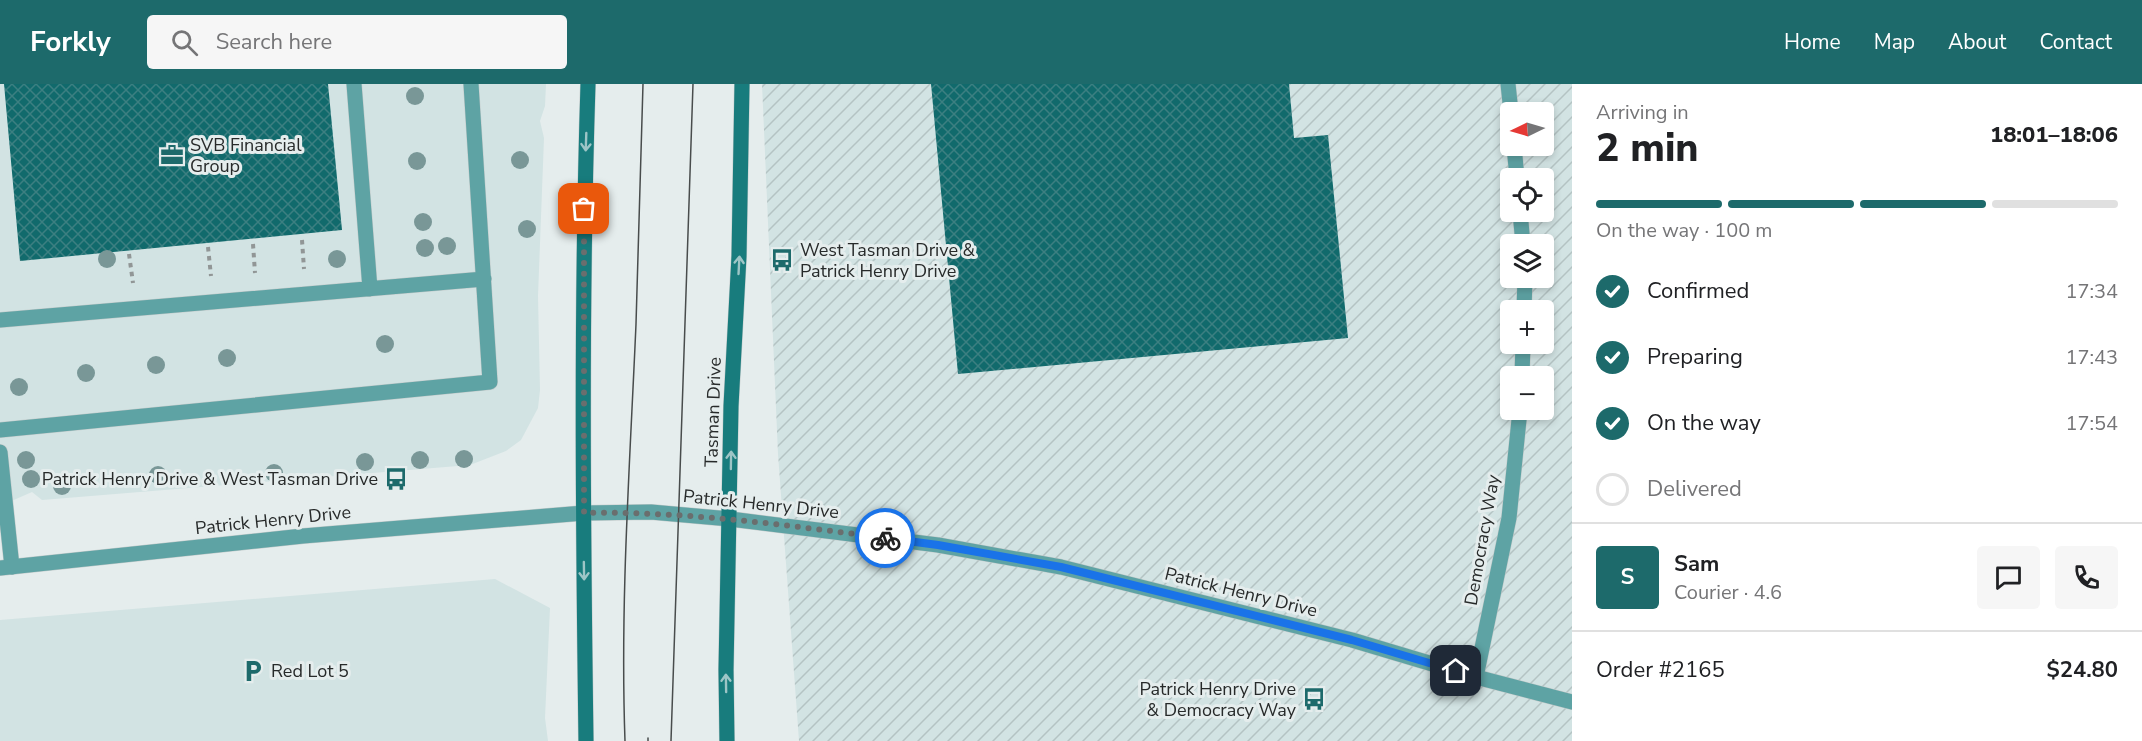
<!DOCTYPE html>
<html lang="en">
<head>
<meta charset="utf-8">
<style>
	body { margin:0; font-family:"Nunito Sans",sans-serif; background:#f6f6f6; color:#202124; height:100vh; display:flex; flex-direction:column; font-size:22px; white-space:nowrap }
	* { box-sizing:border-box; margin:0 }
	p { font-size:20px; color:#757577 }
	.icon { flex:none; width:33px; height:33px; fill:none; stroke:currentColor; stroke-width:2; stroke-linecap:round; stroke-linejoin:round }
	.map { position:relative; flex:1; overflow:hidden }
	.side { display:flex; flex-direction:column; background:#fff; width:570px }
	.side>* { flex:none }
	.needle { width:39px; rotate:265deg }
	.controls { position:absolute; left:1500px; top:18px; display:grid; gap:12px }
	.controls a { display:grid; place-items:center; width:54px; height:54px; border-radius:6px; background:#fff; box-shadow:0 3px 9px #0003; font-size:30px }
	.pin { position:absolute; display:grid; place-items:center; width:51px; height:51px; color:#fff; margin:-26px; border-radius:12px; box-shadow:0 3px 9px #0006 }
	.courier { position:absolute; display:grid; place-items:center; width:60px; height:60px; margin:-30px; border:4px solid #1a73e8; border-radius:50%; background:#fff; color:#222; box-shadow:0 2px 8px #0007 }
	.head em { font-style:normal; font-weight:800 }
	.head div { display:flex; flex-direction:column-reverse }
	.head { display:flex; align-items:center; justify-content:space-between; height:102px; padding:0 24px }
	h1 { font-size:39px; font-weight:800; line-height:45px }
	.bar { display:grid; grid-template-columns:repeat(4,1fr); gap:9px 6px; align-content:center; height:72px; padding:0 24px }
	.bar i { height:8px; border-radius:4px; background:#e0e0e0 }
	.bar .selected { background:#1d6a6b }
	.bar p { grid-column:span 4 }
	.line { display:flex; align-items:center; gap:15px; padding:0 24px; border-top:2px solid #e0e0e0 }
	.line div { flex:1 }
	.round { display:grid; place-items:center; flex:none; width:63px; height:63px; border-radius:6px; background:#f6f6f6 }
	ol { padding:0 24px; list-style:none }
	li { display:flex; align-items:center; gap:18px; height:66px }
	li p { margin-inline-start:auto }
	li .icon { padding:6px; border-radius:50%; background:#1d6a6b; color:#fff; stroke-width:4 }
	li:last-child { color:#757577 }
	li i { width:33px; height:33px; border:3px solid #e0e0e0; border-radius:50% }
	header { display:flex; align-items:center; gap:36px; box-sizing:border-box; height:84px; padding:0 30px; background:#1d6a6b; color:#fff }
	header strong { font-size:28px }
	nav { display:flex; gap:33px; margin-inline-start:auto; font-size:21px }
	.search { width:420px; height:54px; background:#f6f6f6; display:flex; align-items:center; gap:15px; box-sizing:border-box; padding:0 21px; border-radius:6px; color:#757577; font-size:22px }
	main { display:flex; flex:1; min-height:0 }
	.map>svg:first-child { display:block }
	.built { fill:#d2e3e3 }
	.industrial { fill:url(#industrial-furrows); fill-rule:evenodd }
	.building { fill:url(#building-cross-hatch) }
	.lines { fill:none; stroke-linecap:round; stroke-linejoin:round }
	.service-casing { stroke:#c3caca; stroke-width:16 }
	.minor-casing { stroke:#c3caca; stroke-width:16 }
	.tertiary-casing { stroke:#c3caca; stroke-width:16 }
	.secondary-casing { stroke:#c3caca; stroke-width:16 }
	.path { stroke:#919696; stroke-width:4; stroke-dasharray:4.5 4.5; stroke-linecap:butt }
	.service { stroke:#5ea3a4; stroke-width:15 }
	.minor { stroke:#5ea3a4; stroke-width:15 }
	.tertiary { stroke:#5ea3a4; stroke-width:15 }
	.secondary { stroke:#187c7d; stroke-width:15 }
	.tram { stroke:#484c4c; stroke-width:1.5 }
	.tree { fill:#799797 }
	.oneway { stroke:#9dc5c6 }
	.done { stroke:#6a6e6e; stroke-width:6; stroke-dasharray:0 10.8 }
	.route { stroke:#1a73e8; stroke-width:8 }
	.labels { text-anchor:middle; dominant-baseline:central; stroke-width:6; stroke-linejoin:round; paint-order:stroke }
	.poi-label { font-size:18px; fill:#272a2a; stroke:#e5eded; text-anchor:start }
	.street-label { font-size:18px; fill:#272a2a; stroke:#e5eded }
</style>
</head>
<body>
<header>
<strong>Forkly</strong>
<div class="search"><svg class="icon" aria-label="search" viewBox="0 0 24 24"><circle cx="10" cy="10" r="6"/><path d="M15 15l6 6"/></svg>Search here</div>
<nav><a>Home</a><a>Map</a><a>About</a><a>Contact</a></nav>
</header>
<main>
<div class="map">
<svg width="1572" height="657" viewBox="0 0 1572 657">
	<defs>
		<pattern id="industrial-furrows" width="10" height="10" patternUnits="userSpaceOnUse" patternTransform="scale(1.5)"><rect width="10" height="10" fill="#d2e3e3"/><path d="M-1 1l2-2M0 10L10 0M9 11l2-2" fill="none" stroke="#b4c3c3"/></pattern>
		<pattern id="building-cross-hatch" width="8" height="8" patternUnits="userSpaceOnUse" patternTransform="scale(1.5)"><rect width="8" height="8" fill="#116a6c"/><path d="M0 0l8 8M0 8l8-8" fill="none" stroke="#3c7f81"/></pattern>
	</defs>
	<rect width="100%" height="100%" fill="#e5eded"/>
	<path class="built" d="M0,0H546L545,22L540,37L544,54L538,212L540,306L538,324L521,356L506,367L470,381L42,416L32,408L0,422Z
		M495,495L550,524L545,634L548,657H0V536Z"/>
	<path class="industrial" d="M762,0H1572V657H799L778,370ZM1510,28H1544V62H1510ZM1510,94H1544V128H1510ZM1510,160H1544V194H1510ZM1510,226H1544V260H1510ZM1510,292H1544V326H1510Z"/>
	<path class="building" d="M4,0H328L342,146L20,177Z
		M931,0H1289L1294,54L1328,51L1348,254L958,290Z"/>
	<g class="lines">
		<g class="service-casing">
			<path id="service" d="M354,0L370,205
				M0,236L484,195
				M0,346L490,298L471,0
				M0,368L12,483"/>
		</g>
		<g class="minor-casing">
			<path id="minor" d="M1508,0L1511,28
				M1514,62L1517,94
				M1520,128L1523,160
				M1524,226L1525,194
				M1522,292L1523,260
				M1476,593L1509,434L1520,326"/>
		</g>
		<g class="tertiary-casing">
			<path id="tertiary" d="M0,484L303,452L584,429L651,428L730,435L938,461L1061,483L1352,556L1476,593L1572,618"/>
		</g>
		<g class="secondary-casing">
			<path id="secondary" d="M586,657C583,438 581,219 588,0
				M727,657L726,586L731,322L739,172L742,0"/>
		</g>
		<path class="path" d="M302,156L304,185
			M253,160L255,189
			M208,163L211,192
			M129,170L133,199"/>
		<use href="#service" class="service"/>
		<use href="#minor" class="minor"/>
		<use href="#tertiary" class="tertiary"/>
		<use href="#secondary" class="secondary"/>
		<path class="tram" d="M648,654V657
			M625,657C620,518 630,379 636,240C639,160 640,80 643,0
			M671,657L693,0"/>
	</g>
	<g class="tree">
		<circle cx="415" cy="12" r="9"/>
		<circle cx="520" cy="76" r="9"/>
		<circle cx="417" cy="77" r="9"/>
		<circle cx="423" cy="138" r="9"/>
		<circle cx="527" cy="145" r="9"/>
		<circle cx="447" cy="162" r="9"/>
		<circle cx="425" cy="164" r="9"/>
		<circle cx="107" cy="175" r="9"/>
		<circle cx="337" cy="175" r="9"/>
		<circle cx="385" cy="260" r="9"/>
		<circle cx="227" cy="274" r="9"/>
		<circle cx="156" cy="281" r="9"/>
		<circle cx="86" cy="289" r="9"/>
		<circle cx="19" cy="303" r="9"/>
		<circle cx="464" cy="375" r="9"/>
		<circle cx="26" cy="376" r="9"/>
		<circle cx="420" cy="376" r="9"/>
		<circle cx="365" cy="378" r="9"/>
		<circle cx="274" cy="389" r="9"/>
		<circle cx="158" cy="391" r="9"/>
		<circle cx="31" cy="395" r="9"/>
		<circle cx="62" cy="402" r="9"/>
	</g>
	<defs><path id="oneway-shaft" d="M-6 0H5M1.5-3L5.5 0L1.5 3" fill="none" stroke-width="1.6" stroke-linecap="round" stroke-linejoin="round" transform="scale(1.5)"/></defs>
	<g class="oneway">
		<use href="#oneway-shaft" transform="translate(586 58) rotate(92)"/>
		<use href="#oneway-shaft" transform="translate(739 181) rotate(-87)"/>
		<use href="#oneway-shaft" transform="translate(731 376) rotate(-89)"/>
		<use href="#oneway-shaft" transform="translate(584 487) rotate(89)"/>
		<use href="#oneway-shaft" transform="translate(726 599) rotate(-91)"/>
	</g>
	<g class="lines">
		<path class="done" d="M584,125V429C685,427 785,441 885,454"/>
		<path class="route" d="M885,454L938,461L1061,483L1352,556L1456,587"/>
	</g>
	<defs>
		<g id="office-bare" transform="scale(1.8)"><path d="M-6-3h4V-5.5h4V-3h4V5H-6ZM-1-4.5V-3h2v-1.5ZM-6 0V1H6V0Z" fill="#1d6a6b" stroke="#e5eded" stroke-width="2.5" paint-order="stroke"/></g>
		<g id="bus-bare" transform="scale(1.8)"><path d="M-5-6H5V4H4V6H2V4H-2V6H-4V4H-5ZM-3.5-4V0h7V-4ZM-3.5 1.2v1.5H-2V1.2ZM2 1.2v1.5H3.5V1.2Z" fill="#1d6a6b" stroke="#e5eded" stroke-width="2.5" paint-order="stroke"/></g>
		<g id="parking-bare" transform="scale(1.8)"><path d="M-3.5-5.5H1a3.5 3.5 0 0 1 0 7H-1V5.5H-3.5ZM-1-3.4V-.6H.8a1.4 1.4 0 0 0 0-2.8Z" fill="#1d6a6b" stroke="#e5eded" stroke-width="2.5" paint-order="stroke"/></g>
	</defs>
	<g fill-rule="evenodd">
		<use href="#office-bare" x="172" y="71"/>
		<use href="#bus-bare" x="782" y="176"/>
		<use href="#bus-bare" x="396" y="395"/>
		<use href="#parking-bare" x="253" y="587"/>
		<use href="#bus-bare" x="1314" y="615"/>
	</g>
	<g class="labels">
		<g class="poi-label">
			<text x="190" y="61">SVB Financial<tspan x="190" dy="21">Group</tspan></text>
			<text x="800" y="166">West Tasman Drive &amp;<tspan x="800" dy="21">Patrick Henry Drive</tspan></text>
			<text x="378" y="395" text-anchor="end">Patrick Henry Drive &amp; West Tasman Drive</text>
			<text x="271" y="587">Red Lot 5</text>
			<text x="1296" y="605" text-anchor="end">Patrick Henry Drive<tspan x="1296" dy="21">&amp; Democracy Way</tspan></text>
		</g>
		<g class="street-label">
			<text transform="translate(713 328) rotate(-88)">Tasman Drive</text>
			<text transform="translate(761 420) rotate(6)">Patrick Henry Drive</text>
			<text transform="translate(273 436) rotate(-6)">Patrick Henry Drive</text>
			<text transform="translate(1482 456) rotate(-80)">Democracy Way</text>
			<text transform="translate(1241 508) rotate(14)">Patrick Henry Drive</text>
		</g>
	</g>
</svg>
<div class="controls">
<a><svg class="needle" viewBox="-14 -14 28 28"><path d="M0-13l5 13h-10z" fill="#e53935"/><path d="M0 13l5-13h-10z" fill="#757577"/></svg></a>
<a><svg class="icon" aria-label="locate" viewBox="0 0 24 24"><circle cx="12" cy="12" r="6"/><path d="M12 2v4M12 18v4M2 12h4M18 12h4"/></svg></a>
<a><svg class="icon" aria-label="layers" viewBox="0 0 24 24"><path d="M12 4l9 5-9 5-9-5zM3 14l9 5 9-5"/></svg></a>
<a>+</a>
<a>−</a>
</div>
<div class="pin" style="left:584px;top:125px;background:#ea580c"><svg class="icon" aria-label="bag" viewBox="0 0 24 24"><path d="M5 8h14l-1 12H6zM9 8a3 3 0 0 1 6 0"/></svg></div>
<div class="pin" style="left:1456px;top:587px;background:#1f2937"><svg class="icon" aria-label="home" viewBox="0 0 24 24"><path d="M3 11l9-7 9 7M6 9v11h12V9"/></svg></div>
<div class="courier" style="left:885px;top:454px"><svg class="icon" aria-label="bike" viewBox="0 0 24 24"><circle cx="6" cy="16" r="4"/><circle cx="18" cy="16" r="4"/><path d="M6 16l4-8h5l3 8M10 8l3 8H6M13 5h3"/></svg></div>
</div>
<section class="side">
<div class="head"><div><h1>2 min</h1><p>Arriving in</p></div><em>18:01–18:06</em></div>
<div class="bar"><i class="selected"></i><i class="selected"></i><i class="selected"></i><i></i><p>On the way · 100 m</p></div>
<ol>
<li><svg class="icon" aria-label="check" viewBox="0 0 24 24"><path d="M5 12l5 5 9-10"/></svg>Confirmed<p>17:34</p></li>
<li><svg class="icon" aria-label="check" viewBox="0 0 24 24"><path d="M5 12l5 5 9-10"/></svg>Preparing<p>17:43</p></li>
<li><svg class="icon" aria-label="check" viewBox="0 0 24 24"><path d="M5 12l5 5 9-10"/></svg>On the way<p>17:54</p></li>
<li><i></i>Delivered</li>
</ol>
<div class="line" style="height:108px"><b class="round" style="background:#1d6a6b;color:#fff">S</b><div><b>Sam</b><p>Courier · 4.6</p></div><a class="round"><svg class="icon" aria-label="chat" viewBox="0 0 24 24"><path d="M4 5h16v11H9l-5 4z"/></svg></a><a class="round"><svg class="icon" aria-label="phone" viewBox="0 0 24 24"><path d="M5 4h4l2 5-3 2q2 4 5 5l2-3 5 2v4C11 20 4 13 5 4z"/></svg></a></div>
<div class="line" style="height:78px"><div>Order #2165</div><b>$24.80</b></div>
</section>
</main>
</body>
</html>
